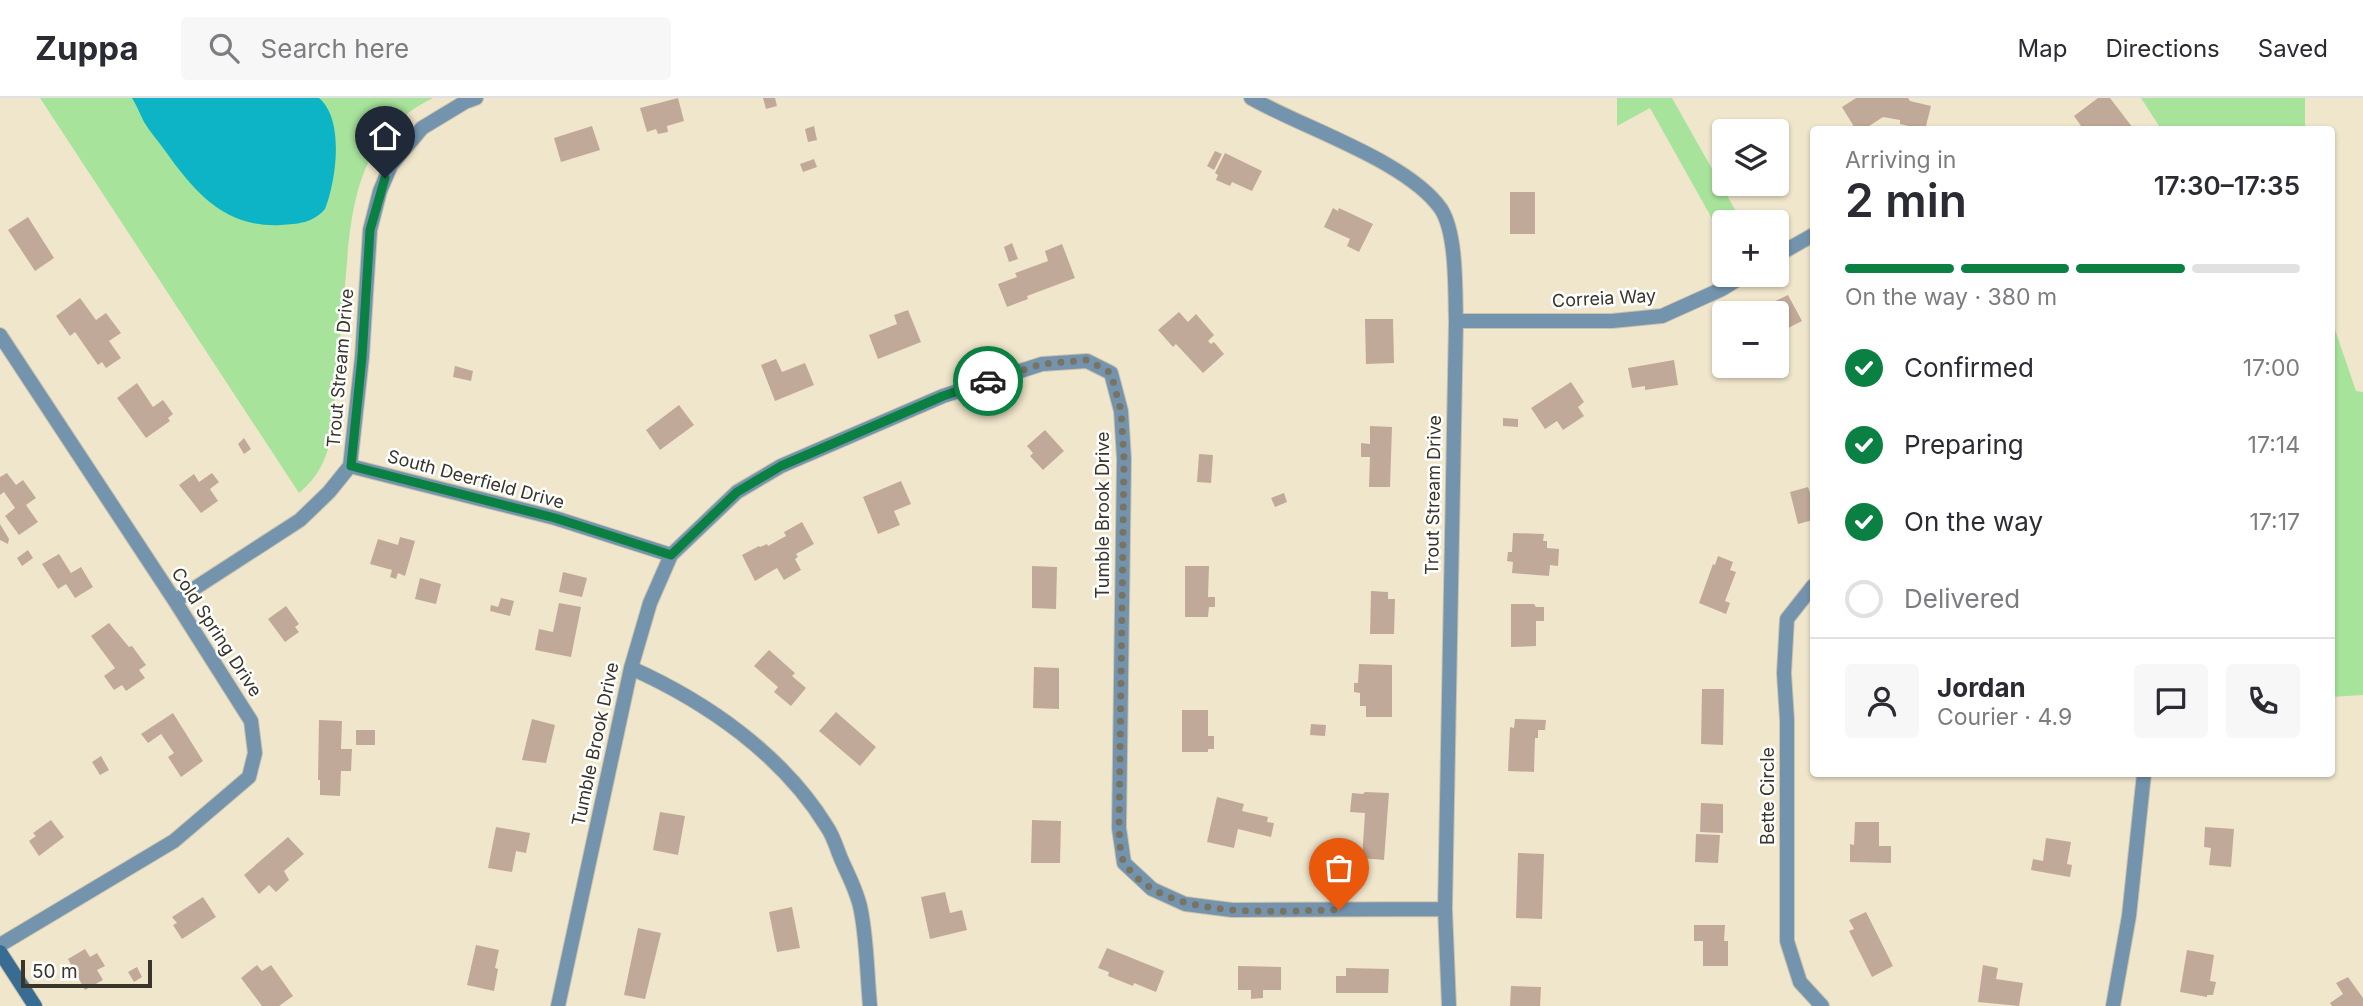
<!DOCTYPE html>
<html lang="en">
<head>
<meta charset="utf-8">
<style>
	body { margin:0; font-family:Inter,sans-serif; background:#f7f7f7; color:#2b2b33; height:100vh; display:flex; flex-direction:column; font-size:26px; white-space:nowrap }
	* { box-sizing:border-box; margin:0 }
	p { font-size:23px; color:#7c7c81 }
	.icon { flex:none; width:38px; height:38px; fill:none; stroke:currentColor; stroke-width:2; stroke-linecap:round; stroke-linejoin:round }
	.map { position:relative; flex:1; overflow:hidden }
	.sheet { position:absolute; left:1810px; top:28px; width:525px; height:651px; display:flex; flex-direction:column; background:#fff; border-radius:7px; box-shadow:0 2px 5px #0004 }
	.sheet>* { flex:none }
	.controls { position:absolute; left:1712px; top:21px; display:grid; gap:14px }
	.controls a { display:grid; place-items:center; width:77px; height:77px; border-radius:7px; background:#fff; box-shadow:0 2px 5px #0004; font-size:35px }
	.scale { position:absolute; left:21px; bottom:18px; width:131px; box-sizing:border-box; padding-left:7px; border:4px solid #39352b; border-top:0; font-size:19px; line-height:24px; white-space:nowrap; color:#39352b; -webkit-text-stroke:5px #fff; paint-order:stroke }
	.pin { position:absolute; display:grid; place-items:center; width:60px; height:60px; color:#fff; margin:-72px -30px; border-radius:50% 50% 50% 0; rotate:-45deg; box-shadow:0 0 7px #0007 }
	.pin .icon { rotate:45deg }
	.courier { position:absolute; display:grid; place-items:center; width:70px; height:70px; margin:-35px; border:5px solid #0b8043; border-radius:50%; background:#fff; color:#222; box-shadow:0 2px 9px #0007 }
	.overview em { font-style:normal; font-weight:600 }
	.overview div { display:flex; flex-direction:column-reverse }
	.overview { display:flex; align-items:center; justify-content:space-between; height:119px; padding:0 35px }
	h1 { font-size:46px; font-weight:600; line-height:52px }
	.bar { display:grid; grid-template-columns:repeat(4,1fr); gap:10px 7px; align-content:center; height:84px; padding:0 35px }
	.bar i { height:9px; border-radius:5px; background:#e1e1e2 }
	.bar .on { background:#0b8043 }
	.bar p { grid-column:span 4 }
	.line { display:flex; align-items:center; gap:18px; padding:0 35px; border-top:2px solid #e1e1e2 }
	.line div { flex:1 }
	.round { display:grid; place-items:center; flex:none; width:74px; height:74px; border-radius:7px; background:#f7f7f7 }
	ol { padding:0 35px; list-style:none }
	li { display:flex; align-items:center; gap:21px; height:77px }
	li p { margin-inline-start:auto }
	li .icon { padding:7px; border-radius:50%; background:#0b8043; color:#fff; stroke-width:4 }
	li:last-child { color:#7c7c81 }
	li i { width:38px; height:38px; border:4px solid #e1e1e2; border-radius:50% }
	header { display:flex; align-items:center; gap:42px; box-sizing:border-box; height:98px; padding:0 35px; background:#fff; border-bottom:2px solid #e1e1e2 }
	header strong { font-size:33px }
	nav { display:flex; gap:38px; margin-inline-start:auto; font-size:24px }
	.search { width:490px; height:63px; background:#f7f7f7; display:flex; align-items:center; gap:18px; box-sizing:border-box; padding:0 24px; border-radius:7px; color:#7c7c81; font-size:26px }
	.map>svg:first-child { display:block }
	.green { fill:#a8e39b }
	.water { fill:#0db4c6 }
	.building { fill:#c1a999 }
	.lines { fill:none; stroke-linecap:round; stroke-linejoin:round }
	.street-casing { stroke:#cbc3ac; stroke-width:16 }
	.secondary-casing { stroke:#cbc3ac; stroke-width:16 }
	.street { stroke:#7494ae; stroke-width:14 }
	.secondary { stroke:#396c92; stroke-width:14 }
	.done { stroke:#797363; stroke-width:7; stroke-dasharray:0 12.6 }
	.route { stroke:#0b8043; stroke-width:9 }
	.labels { text-anchor:middle; dominant-baseline:central; stroke-width:5; stroke-linejoin:round; paint-order:stroke }
	.street-label { font-size:18px; fill:#39352b; stroke:#fff }
</style>
</head>
<body>
<header>
<strong>Zuppa</strong>
<div class="search"><svg class="icon" aria-label="search" viewBox="0 0 24 24"><circle cx="10" cy="10" r="6"/><path d="M15 15l6 6"/></svg>Search here</div>
<nav><a>Map</a><a>Directions</a><a>Saved</a></nav>
</header>
<div class="map">
<svg width="2363" height="908" viewBox="0 0 2363 908">
	<rect width="100%" height="100%" fill="#f0e6cc"/>
	<path class="green" d="M40,0H433C351,40 351,120 344,200C340,246 335,292 331,339C326,363 318,379 299,395Z
		M1617,0H1672L1742,124H1724V142L1650,10L1617,28Z
		M2141,0H2305V31H2161Z
		M2331,220L2356,293L2363,294V597L2331,599Z"/>
	<path class="water" d="M132,0H319C345,22 336,83 325,111C313,125 298,126 281,127C226,130 196,96 166,54C159,44 150,34 144,24C140,16 137,8 132,0Z"/>
	<path class="building" d="M678,0L684,23L667,28L668,34L658,36L656,31L647,34L640,10Z
		M763,0H775L777,8L766,11Z
		M1856,0H1908L1910,3L1931,8L1925,32L1900,26V22L1883,19L1863,32H1856L1842,9Z
		M2098,0H2110L2133,30L2130,32H2084L2074,18Z
		M592,28L600,52L561,64L554,40Z
		M814,28L817,42L808,44L805,31Z
		M1215,53L1222,56L1214,72L1207,68Z
		M1225,55L1262,73L1252,93L1232,84L1230,88L1216,82L1218,77L1215,75Z
		M814,61L817,69L803,74L800,66Z
		M1510,94H1535V136H1510Z
		M1333,110L1338,113L1339,110L1373,126L1359,154L1347,148L1350,141L1324,129Z
		M28,119L54,160L35,173L8,132Z
		M1012,145L1018,161L1009,164L1004,149Z
		M1062,146L1075,180L1027,198L1028,201L1007,209L998,186L1017,179L1015,175L1048,163L1045,153Z
		M1788,197L1802,223L1776,236V215H1759L1769,210V206Z
		M80,200L96,222L106,215L121,235L109,243L121,260L106,270L102,264L98,267L75,234L70,238L56,218Z
		M908,212L921,244L878,261L869,237L897,226L894,217Z
		M1179,214L1188,224L1196,216L1214,237L1208,243L1211,246L1214,244L1224,256L1203,275L1176,246L1173,249L1158,232Z
		M1365,221H1393L1394,265L1366,266Z
		M776,261L782,274L805,265L814,287L775,303L761,267Z
		M1674,262L1678,287L1645,292V288L1632,290L1628,270Z
		M455,268L473,273L471,283L453,279Z
		M1571,284L1584,304L1578,309L1584,318L1563,332L1557,323L1545,331L1531,310Z
		M137,285L153,309L163,302L173,316L168,320L170,323L146,340L117,300Z
		M679,307L694,327L660,352L646,332Z
		M1503,320L1518,321V329L1503,328Z
		M1370,328L1392,329L1390,389H1369L1370,359H1361V345L1370,346Z
		M1045,332L1064,353L1043,372L1030,358L1033,355L1027,348Z
		M244,340L251,351L244,356L238,346Z
		M1199,356L1213,357L1211,385L1197,384Z
		M7,375L16,387L23,382L36,400L26,407L38,424L19,437L5,418L15,410L4,394L0,397V379Z
		M212,375L219,384L210,391L218,403L201,415L179,387L194,376L199,384Z
		M901,383L911,406L894,413L900,427L878,436L863,399Z
		M1808,389L1811,398H1813V422L1798,426L1790,394Z
		M1284,395L1287,404L1275,409L1271,400Z
		M802,424L814,446L796,456L798,459L795,461L801,472L784,482L777,470L755,483L742,457L759,448L760,449L767,446L768,448L786,438L784,434Z
		M0,426L9,441L8,446L0,442Z
		M1513,435L1544,436L1543,443H1547V450L1559,451L1558,468L1550,467L1549,478L1512,475L1513,464L1507,463L1508,454H1512Z
		M400,439L415,443L405,478L398,475L396,481L390,479L392,472L370,466L378,441L398,447Z
		M28,452L33,460L22,468L17,460Z
		M59,456L71,475L81,469L93,489L75,500L66,486L58,491L42,466Z
		M1718,458L1733,464L1730,472L1736,474L1725,503L1730,505L1726,516L1699,505L1713,466L1715,467Z
		M1032,468L1057,469L1056,511L1032,510Z
		M1185,468H1209L1208,499H1215V509H1209L1208,519H1185Z
		M563,474L587,480L582,499L559,494Z
		M420,480L441,486L436,506L415,501Z
		M1371,493L1388,494V501H1395L1394,536H1370Z
		M501,500L514,503L510,518L490,513L491,507L498,509Z
		M559,505L581,509L571,559L535,552L539,531L553,534Z
		M1511,506H1534L1536,509H1544V523H1536V548L1511,549Z
		M286,508L299,526L295,529L299,534L285,544L268,521Z
		M109,525L129,549L132,548L146,567L139,572L145,580L126,593L122,587L114,592L104,578L115,570L91,538Z
		M769,552L795,575L792,578L806,590L791,608L774,594L778,589L754,568Z
		M1359,566L1392,567V619H1366V608H1360V595L1354,594V585H1358Z
		M1034,569L1059,570V611L1033,610Z
		M1702,591H1724L1723,647L1701,646Z
		M1182,612H1208V638H1214V651H1208V654H1182Z
		M836,614L876,649L860,668L819,633Z
		M173,615L203,663L181,679L168,659L174,655L161,636L148,645L141,636Z
		M532,621L555,627L546,665L522,662Z
		M1515,621L1546,622L1545,632H1538V640H1535L1534,674L1508,673L1510,629L1514,630Z
		M319,622L342,623L341,651H352L351,673H341L340,698L320,697V682H318Z
		M1311,626L1326,627L1325,638L1310,637Z
		M356,632H375V647H356Z
		M101,658L109,672L100,677L92,664Z
		M1365,694L1389,695L1384,762L1362,760L1365,715L1350,714L1352,695L1363,696Z
		M1217,699L1244,706L1242,713L1268,719L1267,724L1274,725L1271,739L1238,731L1234,750L1207,744Z
		M1701,705L1723,706V735L1700,734Z
		M660,714L685,718L678,757L653,752Z
		M51,722L64,739L39,758L29,743L36,738L33,735Z
		M1032,722L1061,723L1060,765H1031Z
		M1855,724H1879V748H1891V765L1850,764V746L1854,747Z
		M496,729L530,735L526,755L516,753L512,774L488,770Z
		M2205,729L2234,731L2231,769L2209,767L2211,750L2204,749Z
		M1696,736L1720,737L1718,765L1695,764Z
		M288,739L304,756L284,773L289,782L276,794L269,787L259,796L244,777Z
		M2046,740L2071,744L2067,766L2072,767L2070,779L2031,772L2033,761L2043,763Z
		M1518,755L1544,756L1542,821L1516,820Z
		M945,794L950,815L962,812L967,832L930,841L921,799Z
		M203,799L216,819L182,841L173,827L177,825L172,819Z
		M792,809L800,850L777,854L769,814Z
		M1866,814L1893,868L1872,879L1849,833L1854,831L1849,822Z
		M1694,827H1725L1724,843H1728V868H1703V843H1694Z
		M638,830L661,835L645,901L624,897Z
		M476,847L499,852L495,870L498,871L494,893L467,887Z
		M1107,850L1164,873L1156,894L1134,885L1133,888L1108,878L1109,874L1098,870Z
		M85,851L90,859L97,855L105,868L97,872L103,882L85,892L68,861Z
		M2187,852L2214,857L2210,883L2216,884L2213,897H2207V899L2180,894Z
		M257,867L262,873L271,867L293,898L279,908H262L241,880Z
		M1983,867L1998,870L1996,881L2023,885L2019,908L1978,904Z
		M1238,868L1281,869V892H1263V900L1251,901V892H1238Z
		M137,869L142,879L134,884L128,874Z
		M1346,870L1389,871L1388,895H1336V878H1346Z
		M2348,879L2363,900V908H2332L2330,905L2343,896L2336,885Z
		M1511,888L1541,889L1540,908H1510Z"/>
	<g class="lines">
		<g class="street-casing">
			<path id="street" d="M1251,0C1303,30 1408,63 1441,111C1457,136 1455,192 1456,223L1445,811L1449,908
				M1776,158L1813,137
				M1456,223H1612L1662,218L1722,191L1745,177
				M0,237L175,503L251,623L255,655L249,679L174,743L0,847
				M350,368L555,420L671,457
				M1813,488L1787,521L1784,575L1787,622V843L1800,884L1822,908
				M175,503L300,422L329,394L350,368L362,259L370,132L380,93L391,67L422,30L465,4L476,0
				M631,570C707,604 783,657 827,729C834,739 837,752 842,763C849,779 858,795 861,813C867,844 867,876 870,908
				M558,908L631,570L650,505L671,457L737,394L781,368L943,298L1042,266L1087,263L1111,275L1121,313L1124,361L1119,730L1124,765L1152,791L1185,806L1232,812L1445,811
				M2113,908L2129,818L2144,676"/>
		</g>
		<g class="secondary-casing">
			<path id="secondary" d="M0,854L35,908"/>
		</g>
		<use href="#street" class="street"/>
		<use href="#secondary" class="secondary"/>
	</g>
	<g class="lines">
		<path class="done" d="M988,283L1042,266L1087,262L1111,275L1121,313L1124,361L1119,730C1120,740 1119,758 1125,766C1167,825 1275,812 1339,812"/>
		<path class="route" d="M385,80L370,132L362,259L351,368L555,420L671,457L737,394L781,368L943,298L988,283"/>
	</g>
	<g class="labels">
		<g class="street-label">
			<text transform="translate(1604 200) rotate(-3)">Correia Way</text>
			<text transform="translate(340 270) rotate(-85)">Trout Stream Drive</text>
			<text transform="translate(476 381) rotate(15)">South Deerfield Drive</text>
			<text transform="translate(1433 397) rotate(-89)">Trout Stream Drive</text>
			<text transform="translate(1102 417) rotate(-90)">Tumble Brook Drive</text>
			<text transform="translate(217 534) rotate(57)">Cold Spring Drive</text>
			<text transform="translate(595 646) rotate(-78)">Tumble Brook Drive</text>
			<text transform="translate(1767 698) rotate(-90)">Bette Circle</text>
		</g>
	</g>
</svg>
<div class="controls">
<a><svg class="icon" aria-label="layers" viewBox="0 0 24 24"><path d="M12 4l9 5-9 5-9-5zM3 14l9 5 9-5"/></svg></a>
<a>+</a>
<a>−</a>
</div>
<div class="scale">50 m</div>
<div class="pin" style="left:1339px;top:812px;background:#ea580c"><svg class="icon" aria-label="bag" viewBox="0 0 24 24"><path d="M5 8h14l-1 12H6zM9 8a3 3 0 0 1 6 0"/></svg></div>
<div class="pin" style="left:385px;top:80px;background:#1f2937"><svg class="icon" aria-label="home" viewBox="0 0 24 24"><path d="M3 11l9-7 9 7M6 9v11h12V9"/></svg></div>
<div class="courier" style="left:988px;top:283px"><svg class="icon" aria-label="car" viewBox="0 0 24 24"><path d="M5 17H2v-5l4-1 3-4h7l3 4 3 1v5h-3M9 17h6M6 11h13"/><circle cx="7" cy="17" r="2"/><circle cx="17" cy="17" r="2"/></svg></div>
<section class="sheet">
<div class="overview"><div><h1>2 min</h1><p>Arriving in</p></div><em>17:30–17:35</em></div>
<div class="bar"><i class="on"></i><i class="on"></i><i class="on"></i><i></i><p>On the way · 380 m</p></div>
<ol>
<li><svg class="icon" aria-label="check" viewBox="0 0 24 24"><path d="M5 12l5 5 9-10"/></svg>Confirmed<p>17:00</p></li>
<li><svg class="icon" aria-label="check" viewBox="0 0 24 24"><path d="M5 12l5 5 9-10"/></svg>Preparing<p>17:14</p></li>
<li><svg class="icon" aria-label="check" viewBox="0 0 24 24"><path d="M5 12l5 5 9-10"/></svg>On the way<p>17:17</p></li>
<li><i></i>Delivered</li>
</ol>
<div class="line" style="height:126px"><a class="round"><svg class="icon" aria-label="person" viewBox="0 0 24 24"><circle cx="12" cy="8" r="4"/><path d="M4 21q1-7 8-7t8 7"/></svg></a><div><b>Jordan</b><p>Courier · 4.9</p></div><a class="round"><svg class="icon" aria-label="chat" viewBox="0 0 24 24"><path d="M4 5h16v11H9l-5 4z"/></svg></a><a class="round"><svg class="icon" aria-label="phone" viewBox="0 0 24 24"><path d="M5 4h4l2 5-3 2q2 4 5 5l2-3 5 2v4C11 20 4 13 5 4z"/></svg></a></div>
</section>
</div>
</body>
</html>
